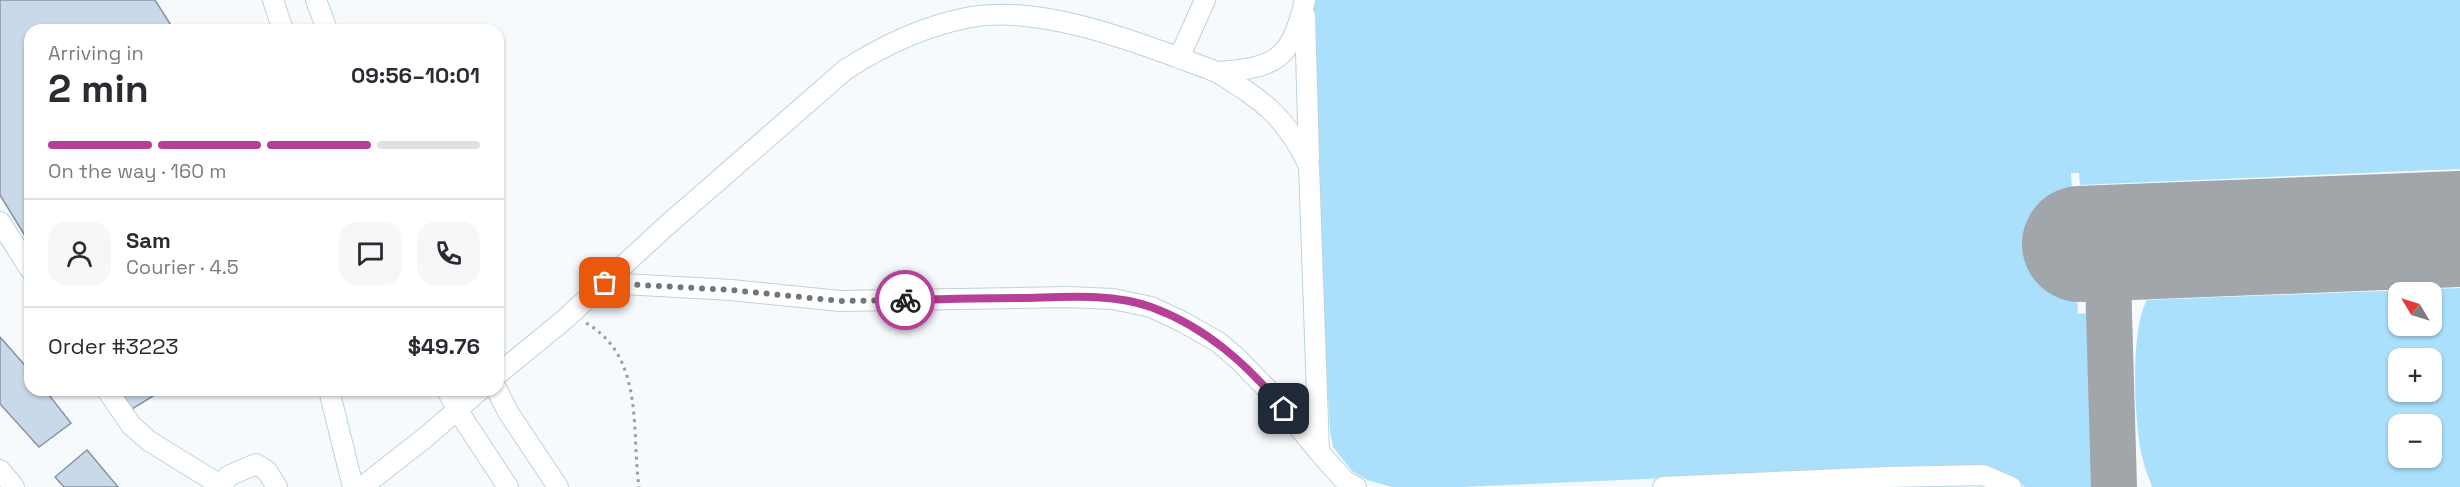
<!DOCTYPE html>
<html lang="en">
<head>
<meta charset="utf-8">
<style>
	body { margin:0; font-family:"Space Grotesk",sans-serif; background:#f7f7f7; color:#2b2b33; height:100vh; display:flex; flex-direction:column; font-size:22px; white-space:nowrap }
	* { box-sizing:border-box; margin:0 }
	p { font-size:20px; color:#7c7c81 }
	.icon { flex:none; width:33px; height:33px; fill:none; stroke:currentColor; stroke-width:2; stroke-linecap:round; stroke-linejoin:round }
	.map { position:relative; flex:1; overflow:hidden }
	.drawer { position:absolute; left:24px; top:24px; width:480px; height:372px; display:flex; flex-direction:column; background:#fff; border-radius:18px; box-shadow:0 2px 4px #0004 }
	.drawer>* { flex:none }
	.needle { width:39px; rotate:308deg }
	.tools { position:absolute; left:2388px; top:282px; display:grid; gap:12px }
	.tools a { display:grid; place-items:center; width:54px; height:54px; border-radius:12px; background:#fff; box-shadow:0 2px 4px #0004; font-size:30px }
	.pin { position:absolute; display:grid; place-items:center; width:51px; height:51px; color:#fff; margin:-26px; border-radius:12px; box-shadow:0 3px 9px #0006 }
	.courier { position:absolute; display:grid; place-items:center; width:60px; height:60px; margin:-30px; border:4px solid #b64097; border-radius:50%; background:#fff; color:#222; box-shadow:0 2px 8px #0007 }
	.overview em { font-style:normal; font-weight:700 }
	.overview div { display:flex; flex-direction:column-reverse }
	.overview { display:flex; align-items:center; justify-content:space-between; height:102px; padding:0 24px }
	h1 { font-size:39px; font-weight:700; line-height:45px }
	.bar { display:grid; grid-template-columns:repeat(4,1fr); gap:9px 6px; align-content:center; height:72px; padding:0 24px }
	.bar i { height:8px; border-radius:4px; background:#e1e1e2 }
	.bar .current { background:#b64097 }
	.bar p { grid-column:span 4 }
	.line { display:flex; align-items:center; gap:15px; padding:0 24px; border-top:2px solid #e1e1e2 }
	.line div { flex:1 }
	.round { display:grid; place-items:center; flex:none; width:63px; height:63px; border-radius:18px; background:#f7f7f7 }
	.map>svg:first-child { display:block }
	.green { fill:#aae0fc; fill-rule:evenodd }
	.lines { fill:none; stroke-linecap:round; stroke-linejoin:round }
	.taxiway { stroke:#a0a6a9; stroke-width:46 }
	.runway { stroke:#a0a6a9; stroke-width:116 }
	.building { fill:#cad9ea; stroke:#8694a4; stroke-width:1.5 }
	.minor-casing { stroke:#bcd2dd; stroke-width:22 }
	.path { stroke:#999fa3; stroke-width:3; stroke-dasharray:3 4.5; stroke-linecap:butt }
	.minor { stroke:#fff; stroke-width:20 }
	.done { stroke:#70777b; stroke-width:6; stroke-dasharray:0 10.8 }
	.route { stroke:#b64097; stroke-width:8 }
</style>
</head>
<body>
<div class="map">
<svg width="2460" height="487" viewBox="0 0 2460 487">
	<rect width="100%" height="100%" fill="#f6fafd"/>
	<path class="green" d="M1313,0H2460V169L2080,185L2079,173H2071L2073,205H2079L2081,281L2076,282L2078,314L2088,313L2094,487H2025L2014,477L1991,470L1713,476L1463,487H1392L1367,480L1352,471L1333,447L1330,431L1315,153Z
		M2460,288V487H2152C2149,477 2144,467 2142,456C2134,423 2130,329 2147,300ZM2398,292H2432V326H2398ZM2398,358H2432V392H2398ZM2398,424H2432V458H2398Z"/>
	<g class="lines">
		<path class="taxiway" d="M2107,243L2114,487"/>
		<path class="runway" d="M2080,244L2460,229"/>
	</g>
	<path class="building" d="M0,0H155L174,30H30V244L0,195Z
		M0,337L30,371V390H45L71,423L39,447L0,404Z
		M120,390H163L132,409Z
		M87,450L118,487H64L55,477Z"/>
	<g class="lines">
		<g class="minor-casing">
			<path id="minor" d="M273,0L283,30
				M316,0L327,30
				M1305,0C1291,60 1276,68 1217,72C1263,101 1286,116 1309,166L1319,452L1345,481L1356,487
				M1305,16L1309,158
				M1179,58L1205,0
				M0,222L30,269
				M605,283L731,290L840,301L1068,297L1113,299L1151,307L1183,322L1218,342L1237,358L1269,391L1319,452
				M498,374L564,320L665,227L845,70C882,46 922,27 966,18C1041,2 1147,46 1217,72
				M107,390L131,425L149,441L222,486
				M329,390L353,487
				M447,390L458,411L508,487
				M497,390L508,412L558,487
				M0,470L14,487
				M222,487L228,476L256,464L267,471L277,487
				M362,487L426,437L480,390
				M1663,487L1887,477L1983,475L2011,487"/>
		</g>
		<path class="path" d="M586,323C645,357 631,430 639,487"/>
		<use href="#minor" class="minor"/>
	</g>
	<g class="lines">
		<path class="done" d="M605,283L731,290L840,301L905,300"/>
		<path class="route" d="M905,300C945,299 984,298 1024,298C1065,297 1112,293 1151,307C1206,327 1248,365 1284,409"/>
	</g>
</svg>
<div class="tools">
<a><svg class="needle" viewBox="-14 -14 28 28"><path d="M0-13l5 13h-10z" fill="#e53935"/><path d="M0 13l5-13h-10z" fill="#7c7c81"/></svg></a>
<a>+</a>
<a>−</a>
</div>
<div class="pin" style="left:605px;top:283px;background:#ea580c"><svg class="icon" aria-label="bag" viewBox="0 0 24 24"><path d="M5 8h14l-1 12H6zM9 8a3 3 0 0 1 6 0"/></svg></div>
<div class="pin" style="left:1284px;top:409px;background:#1f2937"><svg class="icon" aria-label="home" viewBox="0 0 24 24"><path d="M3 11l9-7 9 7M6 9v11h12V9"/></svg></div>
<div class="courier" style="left:905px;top:300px"><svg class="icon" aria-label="bike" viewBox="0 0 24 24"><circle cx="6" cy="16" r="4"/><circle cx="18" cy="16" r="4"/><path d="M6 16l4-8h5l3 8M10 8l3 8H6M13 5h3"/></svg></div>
<section class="drawer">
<div class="overview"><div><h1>2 min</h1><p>Arriving in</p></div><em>09:56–10:01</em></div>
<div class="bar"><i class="current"></i><i class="current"></i><i class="current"></i><i></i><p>On the way · 160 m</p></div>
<div class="line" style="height:108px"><a class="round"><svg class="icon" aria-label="person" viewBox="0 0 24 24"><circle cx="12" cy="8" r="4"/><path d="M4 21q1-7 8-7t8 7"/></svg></a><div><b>Sam</b><p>Courier · 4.5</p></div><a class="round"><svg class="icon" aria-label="chat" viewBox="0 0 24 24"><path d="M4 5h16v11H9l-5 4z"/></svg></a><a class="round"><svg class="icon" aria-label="phone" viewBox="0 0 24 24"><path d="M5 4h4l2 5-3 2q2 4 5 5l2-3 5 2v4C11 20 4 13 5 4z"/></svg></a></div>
<div class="line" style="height:78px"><div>Order #3223</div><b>$49.76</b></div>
</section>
</div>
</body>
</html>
